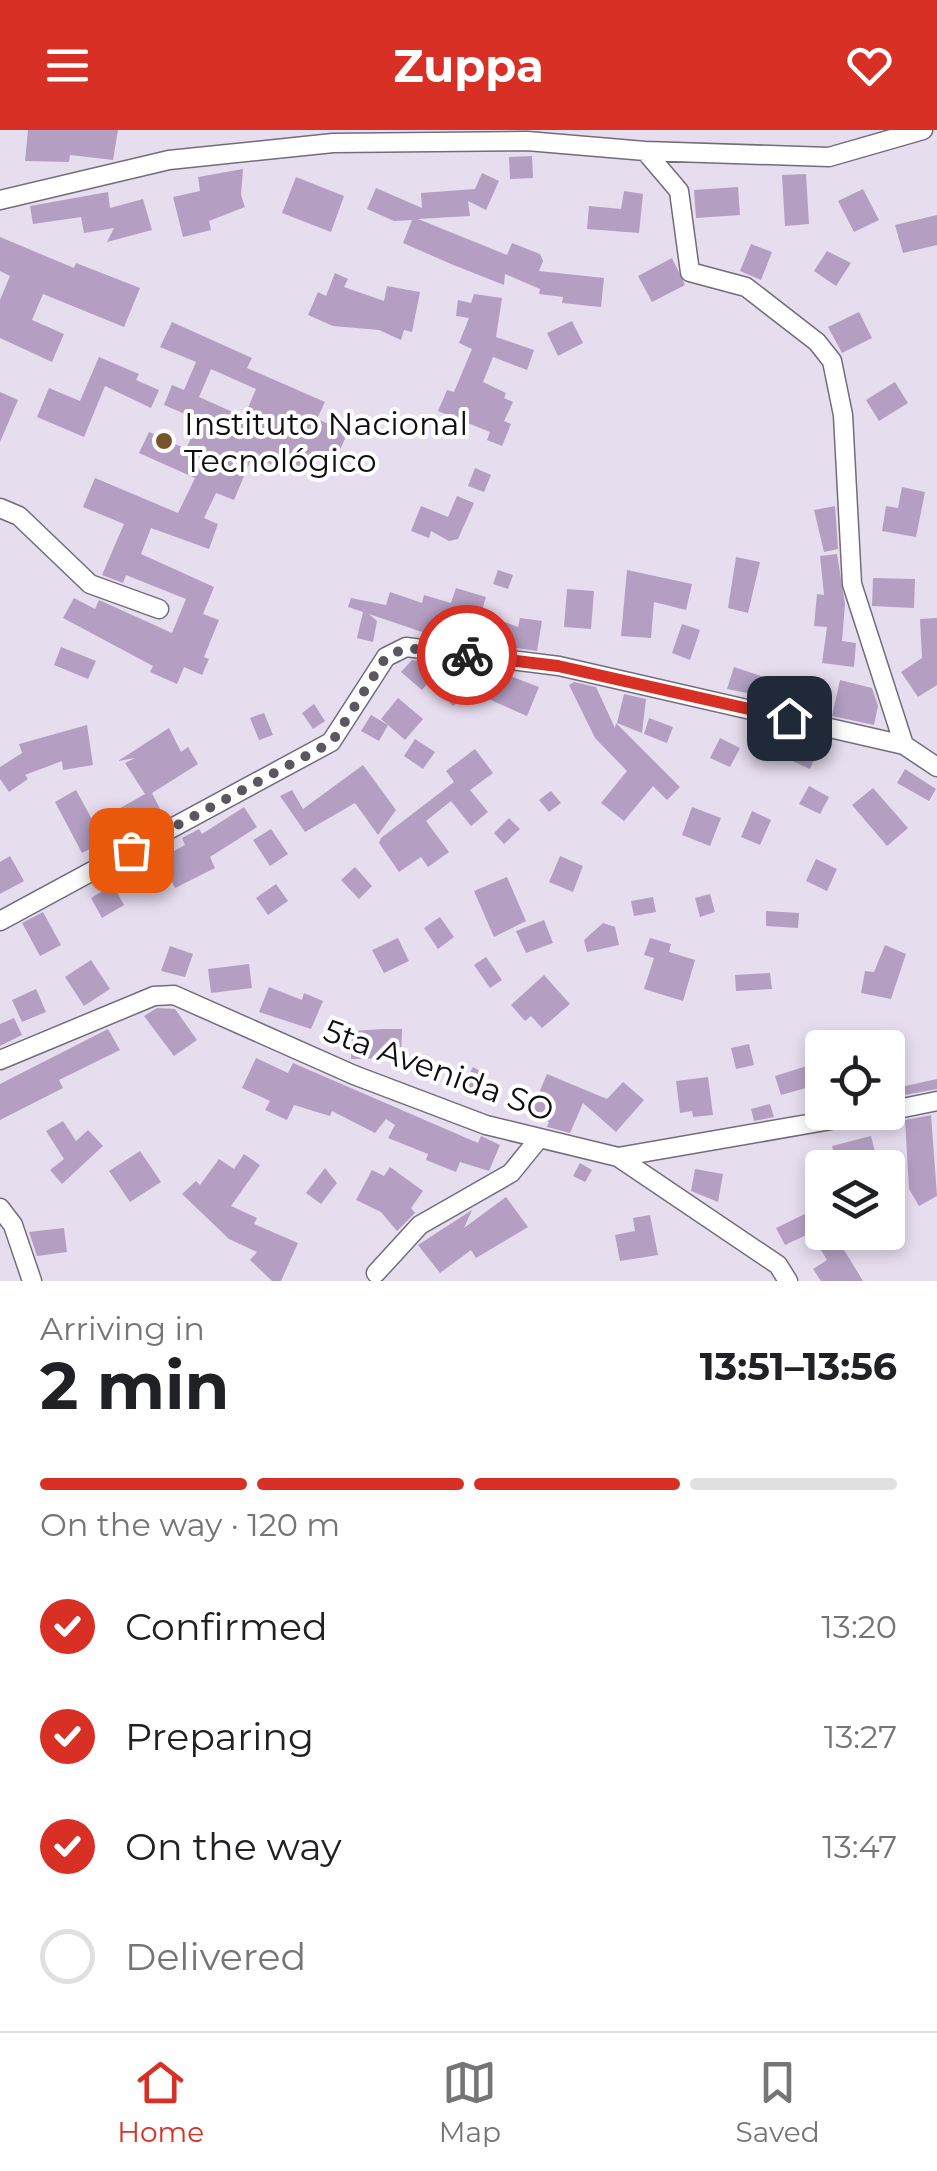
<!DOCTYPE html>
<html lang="en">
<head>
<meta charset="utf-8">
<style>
	body { margin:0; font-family:Montserrat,sans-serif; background:#f2f2f2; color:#202124; height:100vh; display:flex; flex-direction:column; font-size:38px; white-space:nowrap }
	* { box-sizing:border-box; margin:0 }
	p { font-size:32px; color:#757577 }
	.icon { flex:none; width:55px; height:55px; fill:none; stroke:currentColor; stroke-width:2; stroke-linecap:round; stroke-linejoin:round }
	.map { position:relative; height:1151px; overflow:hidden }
	.details { display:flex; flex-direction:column; background:#fff; flex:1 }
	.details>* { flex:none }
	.controls { position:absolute; left:805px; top:900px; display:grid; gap:20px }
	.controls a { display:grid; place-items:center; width:100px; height:100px; border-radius:10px; background:#fff; box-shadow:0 5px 15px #0003; font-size:50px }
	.pin { position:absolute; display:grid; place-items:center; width:85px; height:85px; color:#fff; margin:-42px; border-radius:20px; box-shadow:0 5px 15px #0006 }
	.courier { position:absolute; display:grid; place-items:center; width:100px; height:100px; margin:-50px; border:8px solid #d93025; border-radius:50%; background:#fff; color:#222; box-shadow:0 2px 12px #0007 }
	.overview em { font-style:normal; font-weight:700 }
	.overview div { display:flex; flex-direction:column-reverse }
	.overview { display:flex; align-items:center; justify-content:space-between; height:170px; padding:0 40px }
	h1 { font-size:65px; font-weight:700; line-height:75px }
	.bar { display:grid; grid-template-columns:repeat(4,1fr); gap:15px 10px; align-content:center; height:120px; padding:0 40px }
	.bar i { height:12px; border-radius:8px; background:#e0e0e0 }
	.bar .selected { background:#d93025 }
	.bar p { grid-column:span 4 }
	ol { padding:0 40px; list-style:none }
	li { display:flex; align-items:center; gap:30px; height:110px }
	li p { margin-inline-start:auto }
	li .icon { padding:10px; border-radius:50%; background:#d93025; color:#fff; stroke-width:4 }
	li:last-child { color:#757577 }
	li i { width:55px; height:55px; border:5px solid #e0e0e0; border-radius:50% }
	header { display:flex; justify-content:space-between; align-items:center; height:130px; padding:0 40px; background:#d93025; color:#fff; font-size:45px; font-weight:700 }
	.dock { display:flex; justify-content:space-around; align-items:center; height:140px; border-top:2px solid #e0e0e0; background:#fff; font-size:28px; color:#757577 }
	.dock a { display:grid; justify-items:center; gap:5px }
	.dock .selected { color:#d93025 }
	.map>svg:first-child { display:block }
	.building { fill:#b49fc3; fill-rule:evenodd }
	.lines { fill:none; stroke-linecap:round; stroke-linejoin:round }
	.minor-casing { stroke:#736c7b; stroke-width:21 }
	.minor { stroke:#fff; stroke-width:18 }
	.done { stroke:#5b5660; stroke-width:10; stroke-dasharray:0 18 }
	.route { stroke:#d93025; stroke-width:12 }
	.poi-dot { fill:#77552c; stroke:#fff; stroke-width:4 }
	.labels { text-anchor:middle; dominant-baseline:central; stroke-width:8; stroke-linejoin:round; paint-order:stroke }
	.poi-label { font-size:32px; fill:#100d13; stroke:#fff; text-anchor:start }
	.street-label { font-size:32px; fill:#100d13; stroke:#fff }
</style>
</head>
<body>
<header><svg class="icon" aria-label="menu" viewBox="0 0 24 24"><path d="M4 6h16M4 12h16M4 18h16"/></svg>Zuppa<svg class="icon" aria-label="heart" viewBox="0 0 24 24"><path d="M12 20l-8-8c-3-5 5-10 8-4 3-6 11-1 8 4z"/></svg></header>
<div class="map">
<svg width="937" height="1151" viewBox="0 0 937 1151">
	<rect width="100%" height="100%" fill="#e6ddef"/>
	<path class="building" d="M28,0H118L113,30L70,25L69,32L25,31Z
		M532,26L533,48L510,49L509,27Z
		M243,39L241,65L245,77L209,91L211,100L183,107L173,67L200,61L198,47Z
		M482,43L499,51L486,80L468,71L470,86L418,89L507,125L512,113L540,124L543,131L539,141L604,148L601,177L562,173L563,167L539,164L540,159L505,144L504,155L451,134L403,113L412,90L394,91L367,79L376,58L422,78L421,63L475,59Z
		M806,44L809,94L785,96L782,45Z
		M296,47L344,66L331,102L282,83Z
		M738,57L740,85L696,88L694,60Z
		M863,59L879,90L854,102L838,71Z
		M624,61L643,64L639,103L587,99L589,76L621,79Z
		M108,62L110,78L143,69L152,100L107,112L114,98L84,103L81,87L33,94L30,76Z
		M937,85V115L903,123L895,95Z
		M0,107L74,138L76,133L140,158L124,197L43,164L32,190L64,204L52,232L0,208V170L10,146L0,141Z
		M751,114L772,122L761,150L740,141Z
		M827,121L851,133L836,156L814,141Z
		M672,128L685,155L652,172L638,146Z
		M335,143L348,149L344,157L384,171L387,156L420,162L412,202L404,200L401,210L379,200L333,196L308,185L318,162L326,166Z
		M474,164L502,168L496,207L534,220L527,240L493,227L483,252L506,263L504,268L513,272L504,291L511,294L502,316L487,310L490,302L438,281L447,260L454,262L472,219L459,213L469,188L456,186L458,170L471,173Z
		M859,182L872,208L842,223L828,197Z
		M572,191L583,213L558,226L547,203Z
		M172,192L252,228L247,238L325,272L317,289L348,302L335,331L312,321L302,346L252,327L234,370L216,363L204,388L218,394L209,419L151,398L141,424L214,457L203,484L219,490L204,527L209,529L202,545L184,537L177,554L150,542L153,536L63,488L74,468L95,479L99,470L172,503L186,469L126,445L123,453L102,445L124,394L83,377L95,348L178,383L195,348L139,323L149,302L186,319L199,290L164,275L172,255L184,260L196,232L160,217ZM211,239L256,259L244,287L199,267Z
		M99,227L139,244L136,250L159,260L151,278L105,256L84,307L37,287L49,258L80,271Z
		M895,252L908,273L879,291L866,270Z
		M0,262L18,270L0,312Z
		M475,338L491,345L484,362L468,356Z
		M902,357L925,362L916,407L882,401L886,376L898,378Z
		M457,366L474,373L458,409L449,411L431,401L429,408L411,401L421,376L448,387Z
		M835,376L838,419L824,422L814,380Z
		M837,424L845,474L842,511L856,513L854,537L822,533L827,497L814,496L817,464L824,465L820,426Z
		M736,427L760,432L748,483L728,478Z
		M498,440L513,445L508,459L493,454Z
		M627,440L692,454L686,480L654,472L651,508L621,506Z
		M873,448L915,449L914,478L872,476Z
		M456,458L486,467L481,483L518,497L520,488L542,491L537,521L500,516L434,493L431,497L440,508L369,484L377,491L373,512L357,508L363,482L348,477L351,468L386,475L390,462L422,473L424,465L451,473Z
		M567,459L594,461L591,499L564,497Z
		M937,488V555L918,567L901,542L922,528L920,489Z
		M682,494L700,500L690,530L672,523Z
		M61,517L96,531L88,549L54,535Z
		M412,530L426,532L437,542L422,560L401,542Z
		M458,536L467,537L488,560L497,541L539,557L527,586L470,561L453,576L435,556Z
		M734,537L764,547L757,565L727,559Z
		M840,550L872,558L878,576L874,595L832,586Z
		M574,552L596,557L615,598L616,593L680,657L667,670L653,656L624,691L601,673L627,641L595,608L569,555Z
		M624,564L646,569L642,603L617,593Z
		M398,568L423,589L405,610L388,595L379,611L361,601L371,585L388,595L381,589Z
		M314,574L325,591L313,599L302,583Z
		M264,583L273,605L259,610L250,588Z
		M649,588L673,597L667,613L644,604Z
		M87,595L93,635L63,640L62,631L25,645L28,649L9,662L0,649V637L22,623L19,614Z
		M169,598L181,622L188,617L198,634L152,663L164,687L141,699L138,694L82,723L55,672L76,660L94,693L145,664L125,633L135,628L118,631Z
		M720,608L740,618L730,637L710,628Z
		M415,609L435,622L423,639L404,626Z
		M799,609L819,617L810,639L790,630Z
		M475,619L493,643L470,660L488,682L471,696L451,671L426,691L449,722L428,737L421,727L399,742L379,713L381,708L454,652L446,641Z
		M363,635L396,680L378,705L355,673L305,702L280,666L292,660L303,679Z
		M905,639L936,659L929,671L897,653Z
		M809,656L829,667L820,684L799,674Z
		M873,658L908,698L887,716L852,675Z
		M551,661L561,673L549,682L539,670Z
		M244,677L257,697L210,727L215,738L175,758L169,746L152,758L137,736L151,727L154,732L185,715L182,708L199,699L202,704Z
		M692,677L721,688L710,716L682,705Z
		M752,681L771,690L760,715L741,707Z
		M509,688L520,699L504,714L494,703Z
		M271,699L288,724L270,736L253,710Z
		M10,726L24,751L0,764V732Z
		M560,726L583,736L573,762L549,752Z
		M816,729L837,739L827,761L806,751Z
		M355,737L372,756L359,769L341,750Z
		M507,747L526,791L494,807L474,761Z
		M276,754L288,771L268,785L256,768Z
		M113,755L124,775L102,788L91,768Z
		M710,764L715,782L700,787L695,768Z
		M653,767L656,782L634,786L631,771Z
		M766,781L799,783L798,798L766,796Z
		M43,782L61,815L40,826L22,793Z
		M440,787L454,807L438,819L424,798Z
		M544,790L553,813L526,823L516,801Z
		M603,793L615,797L619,815L587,822L584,810Z
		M398,808L409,831L384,843L372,820Z
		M650,808L671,814L669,822L695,830L683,871L644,859L654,828L644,825Z
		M885,815L906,824L891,869L861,863L865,841L874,842Z
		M170,816L193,824L185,847L161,841Z
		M486,827L502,850L490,858L474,835Z
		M91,830L110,859L84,876L65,847Z
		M249,834L252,858L211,863L208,839Z
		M770,843L772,859L736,861L735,845Z
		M544,845L570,874L542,898L531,886L525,891L511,875Z
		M269,857L302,870L304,863L323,871L311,899L259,882Z
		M36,859L46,882L22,892L12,870Z
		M157,878L175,879L197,910L174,926L144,886Z
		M14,888L22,905L0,916V894Z
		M108,899L120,920L59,950L63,958L0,990V954Z
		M384,899H402L401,928L351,929L352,901Z
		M749,914L754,935L736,939L731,918Z
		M256,928L288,943L293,933L478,1013L481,1006L500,1015L489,1041L460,1032L456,1042L426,1030L428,1024L388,1008L395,995L386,989L375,1003L332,981L330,986L294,975L287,990L265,980L270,971L242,958Z
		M807,936L813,956L781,965L775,946Z
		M473,937L487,945L476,966L462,958Z
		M547,944L607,969L623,952L644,970L616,1002L583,973L570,1003L547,997L549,992L530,984Z
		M708,947L713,985L693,987L692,981L680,983L676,951Z
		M937,949V959L894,967L892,959Z
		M770,974L774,987L754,991L751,979Z
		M937,984L931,985L937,1066L919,1076L909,1059L905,990Z
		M63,991L76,1011L88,1000L103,1016L62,1054L50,1040L64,1029L46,1001Z
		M871,1006L879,1038H838L832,1016Z
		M140,1021L161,1052L130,1072L109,1041Z
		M244,1024L260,1035L231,1076L257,1088L254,1094L298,1113L281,1151H272L250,1130L257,1122L229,1109L182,1064L196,1051L200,1055L219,1029L234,1039Z
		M580,1033L592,1040L585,1052L573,1046Z
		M390,1037L423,1061L411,1078L415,1083L397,1101L381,1082L356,1070L372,1040L384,1046Z
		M325,1038L337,1053L321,1074L306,1063Z
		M695,1039L723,1044L718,1072L691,1061Z
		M506,1067L528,1097L476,1128L471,1120L440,1143L418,1115L472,1080L464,1098Z
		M807,1083L815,1101L785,1115L776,1098Z
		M650,1085L658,1125L620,1131L615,1105L635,1101L633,1088Z
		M64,1098L67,1122L37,1126L29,1102Z
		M838,1110L863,1151H821L813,1139L827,1130L821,1120Z"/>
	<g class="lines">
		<g class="minor-casing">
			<path id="minor" d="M645,21L679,61L690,142L746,157L817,212L832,231L843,285L852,454L904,615
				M0,70L169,30L333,13L527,11L645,21L829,27L923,0
				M0,378L19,386L90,454L159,479
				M0,791L331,612L386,527L406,517L559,536L904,615L937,637
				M0,930L154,866L174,865L354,945L486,995L618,1027L877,982
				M888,981L937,971
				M618,1027L778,1135L788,1151
				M0,1078L13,1095L32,1151
				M376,1143L420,1095L511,1043L537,1011"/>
		</g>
		<use href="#minor" class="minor"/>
	</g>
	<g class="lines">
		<path class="done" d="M131,720L332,612L386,527L406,518L467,525"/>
		<path class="route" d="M467,525L558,536L789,588"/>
	</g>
	<circle class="poi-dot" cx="164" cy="311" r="10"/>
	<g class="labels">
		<g class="poi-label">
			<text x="184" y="293">Instituto Nacional<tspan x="184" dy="37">Tecnológico</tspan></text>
		</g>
		<g class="street-label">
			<text transform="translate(439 940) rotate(20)">5ta Avenida SO</text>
		</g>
	</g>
</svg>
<div class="controls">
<a><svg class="icon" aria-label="locate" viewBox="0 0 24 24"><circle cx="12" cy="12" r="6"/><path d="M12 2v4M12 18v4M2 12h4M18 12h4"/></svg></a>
<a><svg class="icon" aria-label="layers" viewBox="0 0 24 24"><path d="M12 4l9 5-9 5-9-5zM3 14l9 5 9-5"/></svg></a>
</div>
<div class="pin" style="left:131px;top:720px;background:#ea580c"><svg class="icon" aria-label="bag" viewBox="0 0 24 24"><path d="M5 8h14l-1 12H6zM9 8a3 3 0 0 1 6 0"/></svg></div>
<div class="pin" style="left:789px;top:588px;background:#1f2937"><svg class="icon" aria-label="home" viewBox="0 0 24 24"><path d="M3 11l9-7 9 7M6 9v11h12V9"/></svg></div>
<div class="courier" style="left:467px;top:525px"><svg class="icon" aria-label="bike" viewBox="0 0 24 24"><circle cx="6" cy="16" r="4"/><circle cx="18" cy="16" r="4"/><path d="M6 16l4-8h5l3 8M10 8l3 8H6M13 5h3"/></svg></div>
</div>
<section class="details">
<div class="overview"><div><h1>2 min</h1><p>Arriving in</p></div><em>13:51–13:56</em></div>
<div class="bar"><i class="selected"></i><i class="selected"></i><i class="selected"></i><i></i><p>On the way · 120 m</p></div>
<ol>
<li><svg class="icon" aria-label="check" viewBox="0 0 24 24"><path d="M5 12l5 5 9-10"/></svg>Confirmed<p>13:20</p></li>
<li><svg class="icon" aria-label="check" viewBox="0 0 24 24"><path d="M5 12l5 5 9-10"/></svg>Preparing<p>13:27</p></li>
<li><svg class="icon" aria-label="check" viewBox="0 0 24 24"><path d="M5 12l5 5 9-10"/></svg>On the way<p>13:47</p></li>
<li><i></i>Delivered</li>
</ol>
</section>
<nav class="dock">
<a class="selected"><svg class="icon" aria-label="home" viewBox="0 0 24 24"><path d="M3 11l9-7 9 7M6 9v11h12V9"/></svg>Home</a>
<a><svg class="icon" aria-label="map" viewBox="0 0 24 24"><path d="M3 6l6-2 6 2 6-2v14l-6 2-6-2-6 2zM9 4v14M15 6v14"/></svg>Map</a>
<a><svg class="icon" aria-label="saved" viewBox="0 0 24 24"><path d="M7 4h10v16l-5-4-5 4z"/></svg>Saved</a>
</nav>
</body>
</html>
